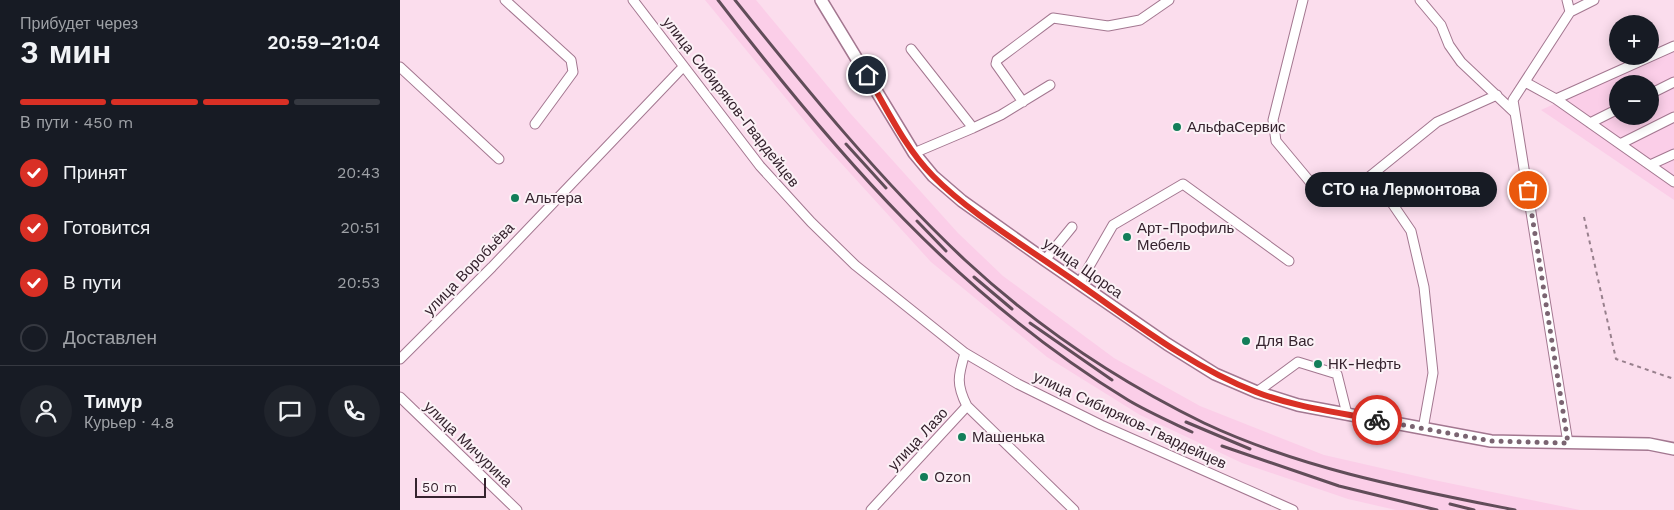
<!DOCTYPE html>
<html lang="ru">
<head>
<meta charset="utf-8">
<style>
	body { margin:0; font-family:"Work Sans",sans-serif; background:#20242c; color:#f1f3f6; height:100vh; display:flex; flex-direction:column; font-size:19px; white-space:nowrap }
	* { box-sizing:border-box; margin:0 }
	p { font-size:16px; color:#9ea1a6 }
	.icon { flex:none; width:28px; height:28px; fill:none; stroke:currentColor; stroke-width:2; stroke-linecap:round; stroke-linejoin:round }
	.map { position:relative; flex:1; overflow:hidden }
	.drawer { display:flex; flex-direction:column; background:#171b24; width:400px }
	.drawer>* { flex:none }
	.tools { position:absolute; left:1209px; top:15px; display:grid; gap:10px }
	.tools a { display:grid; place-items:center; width:50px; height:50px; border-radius:50%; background:#171b24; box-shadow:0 2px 12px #0003; font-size:25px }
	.scale { position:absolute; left:15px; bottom:12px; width:71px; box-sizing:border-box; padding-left:5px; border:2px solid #35232e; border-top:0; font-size:14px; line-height:18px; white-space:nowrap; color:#35232e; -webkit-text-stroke:4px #fbf1f6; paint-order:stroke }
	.pin { position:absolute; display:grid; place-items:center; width:42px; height:42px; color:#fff; margin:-21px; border:2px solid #fff; border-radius:50%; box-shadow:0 1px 5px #0007 }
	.courier { position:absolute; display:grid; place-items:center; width:50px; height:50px; margin:-25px; border:4px solid #d93025; border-radius:50%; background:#fff; color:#222; box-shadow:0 1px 6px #0007 }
	.bubble { position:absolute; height:35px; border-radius:18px; background:#171b24; box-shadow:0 2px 12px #0003; font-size:16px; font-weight:600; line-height:35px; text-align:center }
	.headline em { font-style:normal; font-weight:600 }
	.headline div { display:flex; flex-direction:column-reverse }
	.headline { display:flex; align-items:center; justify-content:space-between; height:85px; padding:0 20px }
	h1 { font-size:32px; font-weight:600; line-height:38px }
	.bar { display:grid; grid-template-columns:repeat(4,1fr); gap:8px 5px; align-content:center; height:60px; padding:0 20px }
	.bar i { height:6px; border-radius:4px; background:#363941 }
	.bar .active { background:#d93025 }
	.bar p { grid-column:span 4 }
	.line { display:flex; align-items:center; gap:12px; padding:0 20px; border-top:1px solid #363941 }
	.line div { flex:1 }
	.round { display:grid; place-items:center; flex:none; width:52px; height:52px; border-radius:26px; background:#20242c }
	ol { padding:0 20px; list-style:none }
	li { display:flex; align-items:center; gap:15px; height:55px }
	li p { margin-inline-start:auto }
	li .icon { padding:5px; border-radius:50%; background:#d93025; color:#fff; stroke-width:4 }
	li:last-child { color:#9ea1a6 }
	li i { width:28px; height:28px; border:2px solid #363941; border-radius:50% }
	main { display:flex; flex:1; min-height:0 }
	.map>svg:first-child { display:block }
	.built { fill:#fbcee8; fill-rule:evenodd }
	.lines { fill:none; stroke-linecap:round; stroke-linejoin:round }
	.minor-casing { stroke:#a37790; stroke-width:11 }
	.major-casing { stroke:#a37790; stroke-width:14 }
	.path { stroke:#98808d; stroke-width:2; stroke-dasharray:4 4; stroke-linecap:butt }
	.minor { stroke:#fff; stroke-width:9 }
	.major { stroke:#fff; stroke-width:11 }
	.rail { stroke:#614d59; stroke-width:3 }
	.done { stroke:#7a6471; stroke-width:5; stroke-dasharray:0 9 }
	.route { stroke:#d93025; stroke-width:6 }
	.poi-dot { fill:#127e59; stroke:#fbf1f6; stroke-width:2 }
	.labels { text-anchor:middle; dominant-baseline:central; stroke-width:4; stroke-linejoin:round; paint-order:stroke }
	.street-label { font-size:15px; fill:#35232e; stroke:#fbf1f6 }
	.poi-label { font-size:15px; fill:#35232e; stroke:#fbf1f6; text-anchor:start }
</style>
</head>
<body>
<main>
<section class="drawer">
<div class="headline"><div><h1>3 мин</h1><p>Прибудет через</p></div><em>20:59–21:04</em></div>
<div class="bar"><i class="active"></i><i class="active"></i><i class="active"></i><i></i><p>В пути · 450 m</p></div>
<ol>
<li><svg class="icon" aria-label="check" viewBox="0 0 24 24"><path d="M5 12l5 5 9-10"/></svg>Принят<p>20:43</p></li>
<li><svg class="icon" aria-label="check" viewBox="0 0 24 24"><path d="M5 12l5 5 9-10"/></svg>Готовится<p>20:51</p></li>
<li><svg class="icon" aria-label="check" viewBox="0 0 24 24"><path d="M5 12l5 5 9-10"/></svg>В пути<p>20:53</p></li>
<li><i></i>Доставлен</li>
</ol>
<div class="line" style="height:90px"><a class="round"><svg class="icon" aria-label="person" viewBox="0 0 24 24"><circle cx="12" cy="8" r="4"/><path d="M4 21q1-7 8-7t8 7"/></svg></a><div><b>Тимур</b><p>Курьер · 4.8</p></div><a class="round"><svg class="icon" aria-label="chat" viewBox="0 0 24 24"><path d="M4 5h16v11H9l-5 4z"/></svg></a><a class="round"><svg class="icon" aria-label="phone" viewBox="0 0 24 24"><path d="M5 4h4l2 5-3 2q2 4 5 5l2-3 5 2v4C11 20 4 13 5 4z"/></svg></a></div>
</section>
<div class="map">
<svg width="1274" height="510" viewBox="0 0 1274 510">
	<rect width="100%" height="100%" fill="#fbdded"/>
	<path class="built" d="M305,0H356L450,113L558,233L603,276L714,358L800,406L924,455L1029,479L1180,510H996L948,499L842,463L740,415L647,357L531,262L421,141Z
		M1274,50V200L1141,110ZM1218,84H1250V116H1218Z"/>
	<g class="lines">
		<g class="minor-casing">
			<path id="minor" d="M105,0L171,60L173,72L135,124
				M233,0L360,166L411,222L455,265L565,353L618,384L701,425L893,510
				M903,0L873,120L876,141L916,189L935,200L964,181L983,190L1011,231L1024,287L1033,373L1023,429
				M1020,0L1041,25L1049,45L1061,62L1115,113
				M1167,0L1170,12L1113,100L1168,443
				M1170,12L1194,0
				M511,49L573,128L514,153
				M0,67L99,159
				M1125,82L1156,99L1274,182
				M1250,94L1274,82
				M1156,99L1274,46
				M623,102L596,64L597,60L653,18L708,26L740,20L769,0
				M1190,123L1218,109
				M573,128L601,115L650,85
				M1220,144L1274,117
				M1250,165L1274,154
				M964,181L1037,122L1097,95
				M645,260L672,227
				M679,284L713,225L783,184L889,261
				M565,353C558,376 556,384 567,406L674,510
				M0,359L92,267L283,67
				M857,392L898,362L937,374L947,414
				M0,397L117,510
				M471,510L567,406"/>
		</g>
		<g class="major-casing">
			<path id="major" d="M421,0L514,153L533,176L562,201L645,260L767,344L815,374L857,392L898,405L1091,441L1249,444L1274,449"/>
		</g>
		<path class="path" d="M1184,217L1216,359L1274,379"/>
		<use href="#minor" class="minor"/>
		<use href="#major" class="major"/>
		<path class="rail" d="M318,0C437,155 559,297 728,400C748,412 771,422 792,432
			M335,0C407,90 481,181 565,260C635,325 718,381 804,423C902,469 1009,489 1115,510
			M446,144L486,188
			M517,221L546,251
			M574,277L612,309
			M630,323L712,380
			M786,422L850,449
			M822,446L939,486L1037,510
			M1050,504L1074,510"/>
	</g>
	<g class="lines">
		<path class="done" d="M977,420L1091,441L1168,443L1128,190"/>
		<path class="route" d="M467,75C487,109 505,148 533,176C567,211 623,245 663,273C725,315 786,365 856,392C894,407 937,412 977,420"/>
	</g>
	<g class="poi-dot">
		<circle cx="777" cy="127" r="5"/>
		<circle cx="115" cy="198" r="5"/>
		<circle cx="727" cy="237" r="5"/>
		<circle cx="846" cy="341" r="5"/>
		<circle cx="918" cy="364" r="5"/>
		<circle cx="562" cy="437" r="5"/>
		<circle cx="524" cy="477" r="5"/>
	</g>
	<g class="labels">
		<g class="street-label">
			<text transform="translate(331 102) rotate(52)">улица Сибиряков-Гвардейцев</text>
			<text transform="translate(683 268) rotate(35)">улица Щорса</text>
			<text transform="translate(69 269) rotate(-46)">улица Воробьёва</text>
			<text transform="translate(730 420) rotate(25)">улица Сибиряков-Гвардейцев</text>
			<text transform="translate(518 439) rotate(-47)">улица Лазо</text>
			<text transform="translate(68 444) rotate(44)">улица Мичурина</text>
		</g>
		<g class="poi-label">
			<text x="787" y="127">АльфаСервис</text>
			<text x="125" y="198">Альтера</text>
			<text x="737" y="228">Арт-Профиль<tspan x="737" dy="17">Мебель</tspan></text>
			<text x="856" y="341">Для Вас</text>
			<text x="928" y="364">НК-Нефть</text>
			<text x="572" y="437">Машенька</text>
			<text x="534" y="477">Ozon</text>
		</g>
	</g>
</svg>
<div class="tools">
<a>+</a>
<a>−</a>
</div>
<div class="scale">50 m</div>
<div class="pin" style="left:1128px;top:190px;background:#ea580c"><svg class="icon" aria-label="bag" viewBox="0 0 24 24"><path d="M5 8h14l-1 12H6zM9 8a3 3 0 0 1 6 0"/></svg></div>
<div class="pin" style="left:467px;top:75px;background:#1f2937"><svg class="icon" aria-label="home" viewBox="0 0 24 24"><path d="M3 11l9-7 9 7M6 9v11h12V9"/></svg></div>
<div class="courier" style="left:977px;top:420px"><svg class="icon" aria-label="bike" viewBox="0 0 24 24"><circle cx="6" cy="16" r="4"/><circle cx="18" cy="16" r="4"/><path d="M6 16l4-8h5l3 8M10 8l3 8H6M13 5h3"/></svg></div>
<div class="bubble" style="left:905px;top:172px;width:192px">СТО на Лермонтова</div>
</div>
</main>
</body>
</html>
